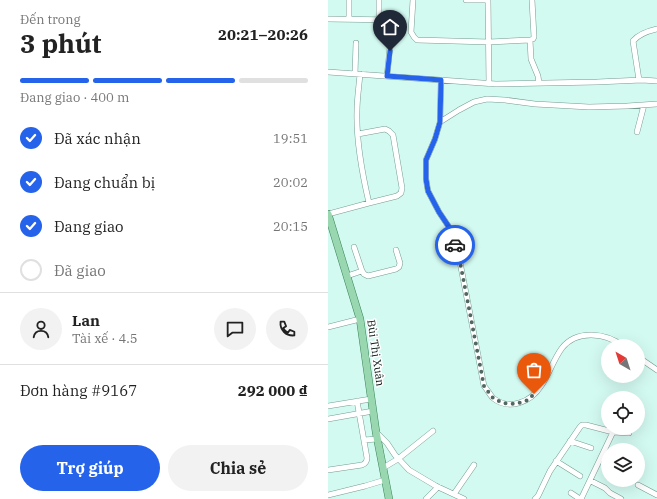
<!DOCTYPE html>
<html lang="vi">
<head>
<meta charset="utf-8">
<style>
	body { margin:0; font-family:"IBM Plex Serif",serif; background:#f2f2f2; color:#222; height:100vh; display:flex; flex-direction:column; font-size:15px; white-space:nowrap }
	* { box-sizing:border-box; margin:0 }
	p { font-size:13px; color:#767676 }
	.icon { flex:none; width:22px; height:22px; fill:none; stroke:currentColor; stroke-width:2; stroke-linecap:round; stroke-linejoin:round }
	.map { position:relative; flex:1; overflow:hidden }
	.details { display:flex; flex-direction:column; background:#fff; width:328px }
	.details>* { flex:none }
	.needle { width:26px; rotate:321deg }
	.tools { position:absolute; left:273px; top:339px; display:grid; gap:8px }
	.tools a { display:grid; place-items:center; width:44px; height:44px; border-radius:50%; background:#fff; box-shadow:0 4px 16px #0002; font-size:20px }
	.pin { position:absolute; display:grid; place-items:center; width:34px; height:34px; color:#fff; margin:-41px -17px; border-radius:50% 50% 50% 0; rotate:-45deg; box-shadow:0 0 4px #0007 }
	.pin .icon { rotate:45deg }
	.courier { position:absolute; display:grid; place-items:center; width:40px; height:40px; margin:-20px; border:3px solid #2563eb; border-radius:50%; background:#fff; color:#222; box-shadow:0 1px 5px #0007 }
	.overview em { font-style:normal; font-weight:700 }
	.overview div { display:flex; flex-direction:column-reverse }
	.overview { display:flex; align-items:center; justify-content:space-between; height:68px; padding:0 20px }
	h1 { font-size:26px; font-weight:700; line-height:30px }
	.bar { display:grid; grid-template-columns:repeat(4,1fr); gap:6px 4px; align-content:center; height:48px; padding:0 20px }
	.bar i { height:5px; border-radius:3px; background:#e0e0e0 }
	.bar .selected { background:#2563eb }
	.bar p { grid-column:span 4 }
	.line { display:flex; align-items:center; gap:10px; padding:0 20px; border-top:1px solid #e0e0e0 }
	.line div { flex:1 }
	.round { display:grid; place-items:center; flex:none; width:42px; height:42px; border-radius:21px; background:#f2f2f2 }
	ol { padding:0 20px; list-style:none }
	li { display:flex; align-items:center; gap:12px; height:44px }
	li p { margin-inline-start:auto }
	li .icon { padding:4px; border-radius:50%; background:#2563eb; color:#fff; stroke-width:4 }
	li:last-child { color:#767676 }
	li i { width:22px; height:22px; border:2px solid #e0e0e0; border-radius:50% }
	.primary-button { display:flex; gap:8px; margin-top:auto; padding:8px 20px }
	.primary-button a { flex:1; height:46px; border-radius:24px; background:#2563eb; color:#fff; font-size:16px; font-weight:700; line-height:46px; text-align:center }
	.primary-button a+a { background:#f2f2f2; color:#222 }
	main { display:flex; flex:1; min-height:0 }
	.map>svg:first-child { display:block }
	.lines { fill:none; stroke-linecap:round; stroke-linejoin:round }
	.minor-casing { stroke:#769b92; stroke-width:6 }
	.major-casing { stroke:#398357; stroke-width:8 }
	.minor { stroke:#fff; stroke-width:5 }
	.major { stroke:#98d7b0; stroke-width:7 }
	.done { stroke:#506762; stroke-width:4; stroke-dasharray:0 7.2 }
	.route { stroke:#2563eb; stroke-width:5 }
	.labels { text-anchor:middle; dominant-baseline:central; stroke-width:3; stroke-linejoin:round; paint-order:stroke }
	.street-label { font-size:11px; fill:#091815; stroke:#fff }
</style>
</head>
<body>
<main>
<section class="details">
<div class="overview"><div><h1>3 phút</h1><p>Đến trong</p></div><em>20:21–20:26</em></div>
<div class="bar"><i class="selected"></i><i class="selected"></i><i class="selected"></i><i></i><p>Đang giao · 400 m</p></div>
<ol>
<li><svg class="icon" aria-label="check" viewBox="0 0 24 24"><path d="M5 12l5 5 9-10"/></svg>Đã xác nhận<p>19:51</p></li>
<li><svg class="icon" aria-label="check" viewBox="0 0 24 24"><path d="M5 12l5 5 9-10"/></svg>Đang chuẩn bị<p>20:02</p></li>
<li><svg class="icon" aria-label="check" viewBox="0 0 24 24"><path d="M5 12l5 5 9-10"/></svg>Đang giao<p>20:15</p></li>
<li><i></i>Đã giao</li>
</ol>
<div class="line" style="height:72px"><a class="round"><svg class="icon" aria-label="person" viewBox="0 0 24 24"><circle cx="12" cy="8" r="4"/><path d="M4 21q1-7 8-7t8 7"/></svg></a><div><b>Lan</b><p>Tài xế · 4.5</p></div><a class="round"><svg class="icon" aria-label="chat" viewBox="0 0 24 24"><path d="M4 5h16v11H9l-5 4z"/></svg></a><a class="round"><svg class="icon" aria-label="phone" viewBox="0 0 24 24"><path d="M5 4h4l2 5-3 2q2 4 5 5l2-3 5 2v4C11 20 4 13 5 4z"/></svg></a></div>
<div class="line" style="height:52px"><div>Đơn hàng #9167</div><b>292 000 ₫</b></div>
<div class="primary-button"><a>Trợ giúp</a><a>Chia sẻ</a></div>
</section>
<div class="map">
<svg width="329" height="499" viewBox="0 0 329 499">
	<rect width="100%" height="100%" fill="#d3faf1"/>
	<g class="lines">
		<g class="minor-casing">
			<path id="minor" d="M85,0L83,32L86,37L89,40L161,42L202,40L205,39L206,37L204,0
				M138,0H160
				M160,0L161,84
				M0,19L68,20
				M21,19V0
				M51,20V0
				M202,40L203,59L210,76L211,83
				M0,72L168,84L269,82L314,80L329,81
				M27,74L28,43
				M32,74C31,86 29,99 29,111C28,141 34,173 41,203
				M59,76L63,38
				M113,80L112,122L107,139L98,160V179L100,191L111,212L123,230L130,252L156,386C159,389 162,395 165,398C181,411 203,402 213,386C221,375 225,360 234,348C249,329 278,333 295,346
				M311,80L305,41C311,34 320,31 329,29
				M112,122L131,110L146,102L159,99L177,100L207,104L261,107L299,106L329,104
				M309,132L316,105
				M0,214L41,203L69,196L73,193L74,188L65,135L61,131L57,129L30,134
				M26,247L34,271
				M19,276L34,271L36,274L40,276L68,269L71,267L72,263L68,250
				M0,327L32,319
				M310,357L329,370
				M0,406L43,399
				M0,419L45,411
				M48,432L59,443L67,455L81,470L108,486L136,499
				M36,440L49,439
				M242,441L263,448
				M228,461L252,476
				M55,468L70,459L105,431
				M0,470L34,465C37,464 39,461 39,458L29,401
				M263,481L277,488L282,493L293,499
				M310,485L329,495
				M243,493L252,499
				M126,494L146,465
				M0,495L37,486L57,480
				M98,499L110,487
				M207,499L210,496L222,471L252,427L254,425H258L285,432L301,433
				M253,499L285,432"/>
		</g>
		<g class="major-casing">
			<path id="major" d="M0,214L32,319L48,432L61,499"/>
		</g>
		<use href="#minor" class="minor"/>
		<use href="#major" class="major"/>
	</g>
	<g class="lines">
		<path class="done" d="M127,245L133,267L156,386L164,397L174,403L188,404L200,400L206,394"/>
		<path class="route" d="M62,51L59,76L113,80L112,122L107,139L98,160V179L100,191L111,212L123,230L127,245"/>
	</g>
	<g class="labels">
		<g class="street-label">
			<text transform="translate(48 353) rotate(82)">Bùi Thị Xuân</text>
		</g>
	</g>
</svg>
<div class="tools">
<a><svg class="needle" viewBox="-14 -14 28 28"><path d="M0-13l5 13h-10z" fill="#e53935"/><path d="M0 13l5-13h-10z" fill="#767676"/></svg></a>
<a><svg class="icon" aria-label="locate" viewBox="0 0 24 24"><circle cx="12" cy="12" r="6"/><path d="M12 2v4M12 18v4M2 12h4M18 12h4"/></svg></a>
<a><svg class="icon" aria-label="layers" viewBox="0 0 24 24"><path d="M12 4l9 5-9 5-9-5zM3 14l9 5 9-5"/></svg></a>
</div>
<div class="pin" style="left:206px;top:394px;background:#ea580c"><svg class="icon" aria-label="bag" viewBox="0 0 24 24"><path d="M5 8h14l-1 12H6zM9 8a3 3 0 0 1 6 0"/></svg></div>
<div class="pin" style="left:62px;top:51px;background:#1f2937"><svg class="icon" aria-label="home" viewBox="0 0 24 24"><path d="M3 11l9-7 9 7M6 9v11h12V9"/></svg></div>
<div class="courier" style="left:127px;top:245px"><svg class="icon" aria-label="car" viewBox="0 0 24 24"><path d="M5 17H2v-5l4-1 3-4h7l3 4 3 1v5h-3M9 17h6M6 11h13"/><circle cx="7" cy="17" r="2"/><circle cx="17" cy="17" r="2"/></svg></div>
</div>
</main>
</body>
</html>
